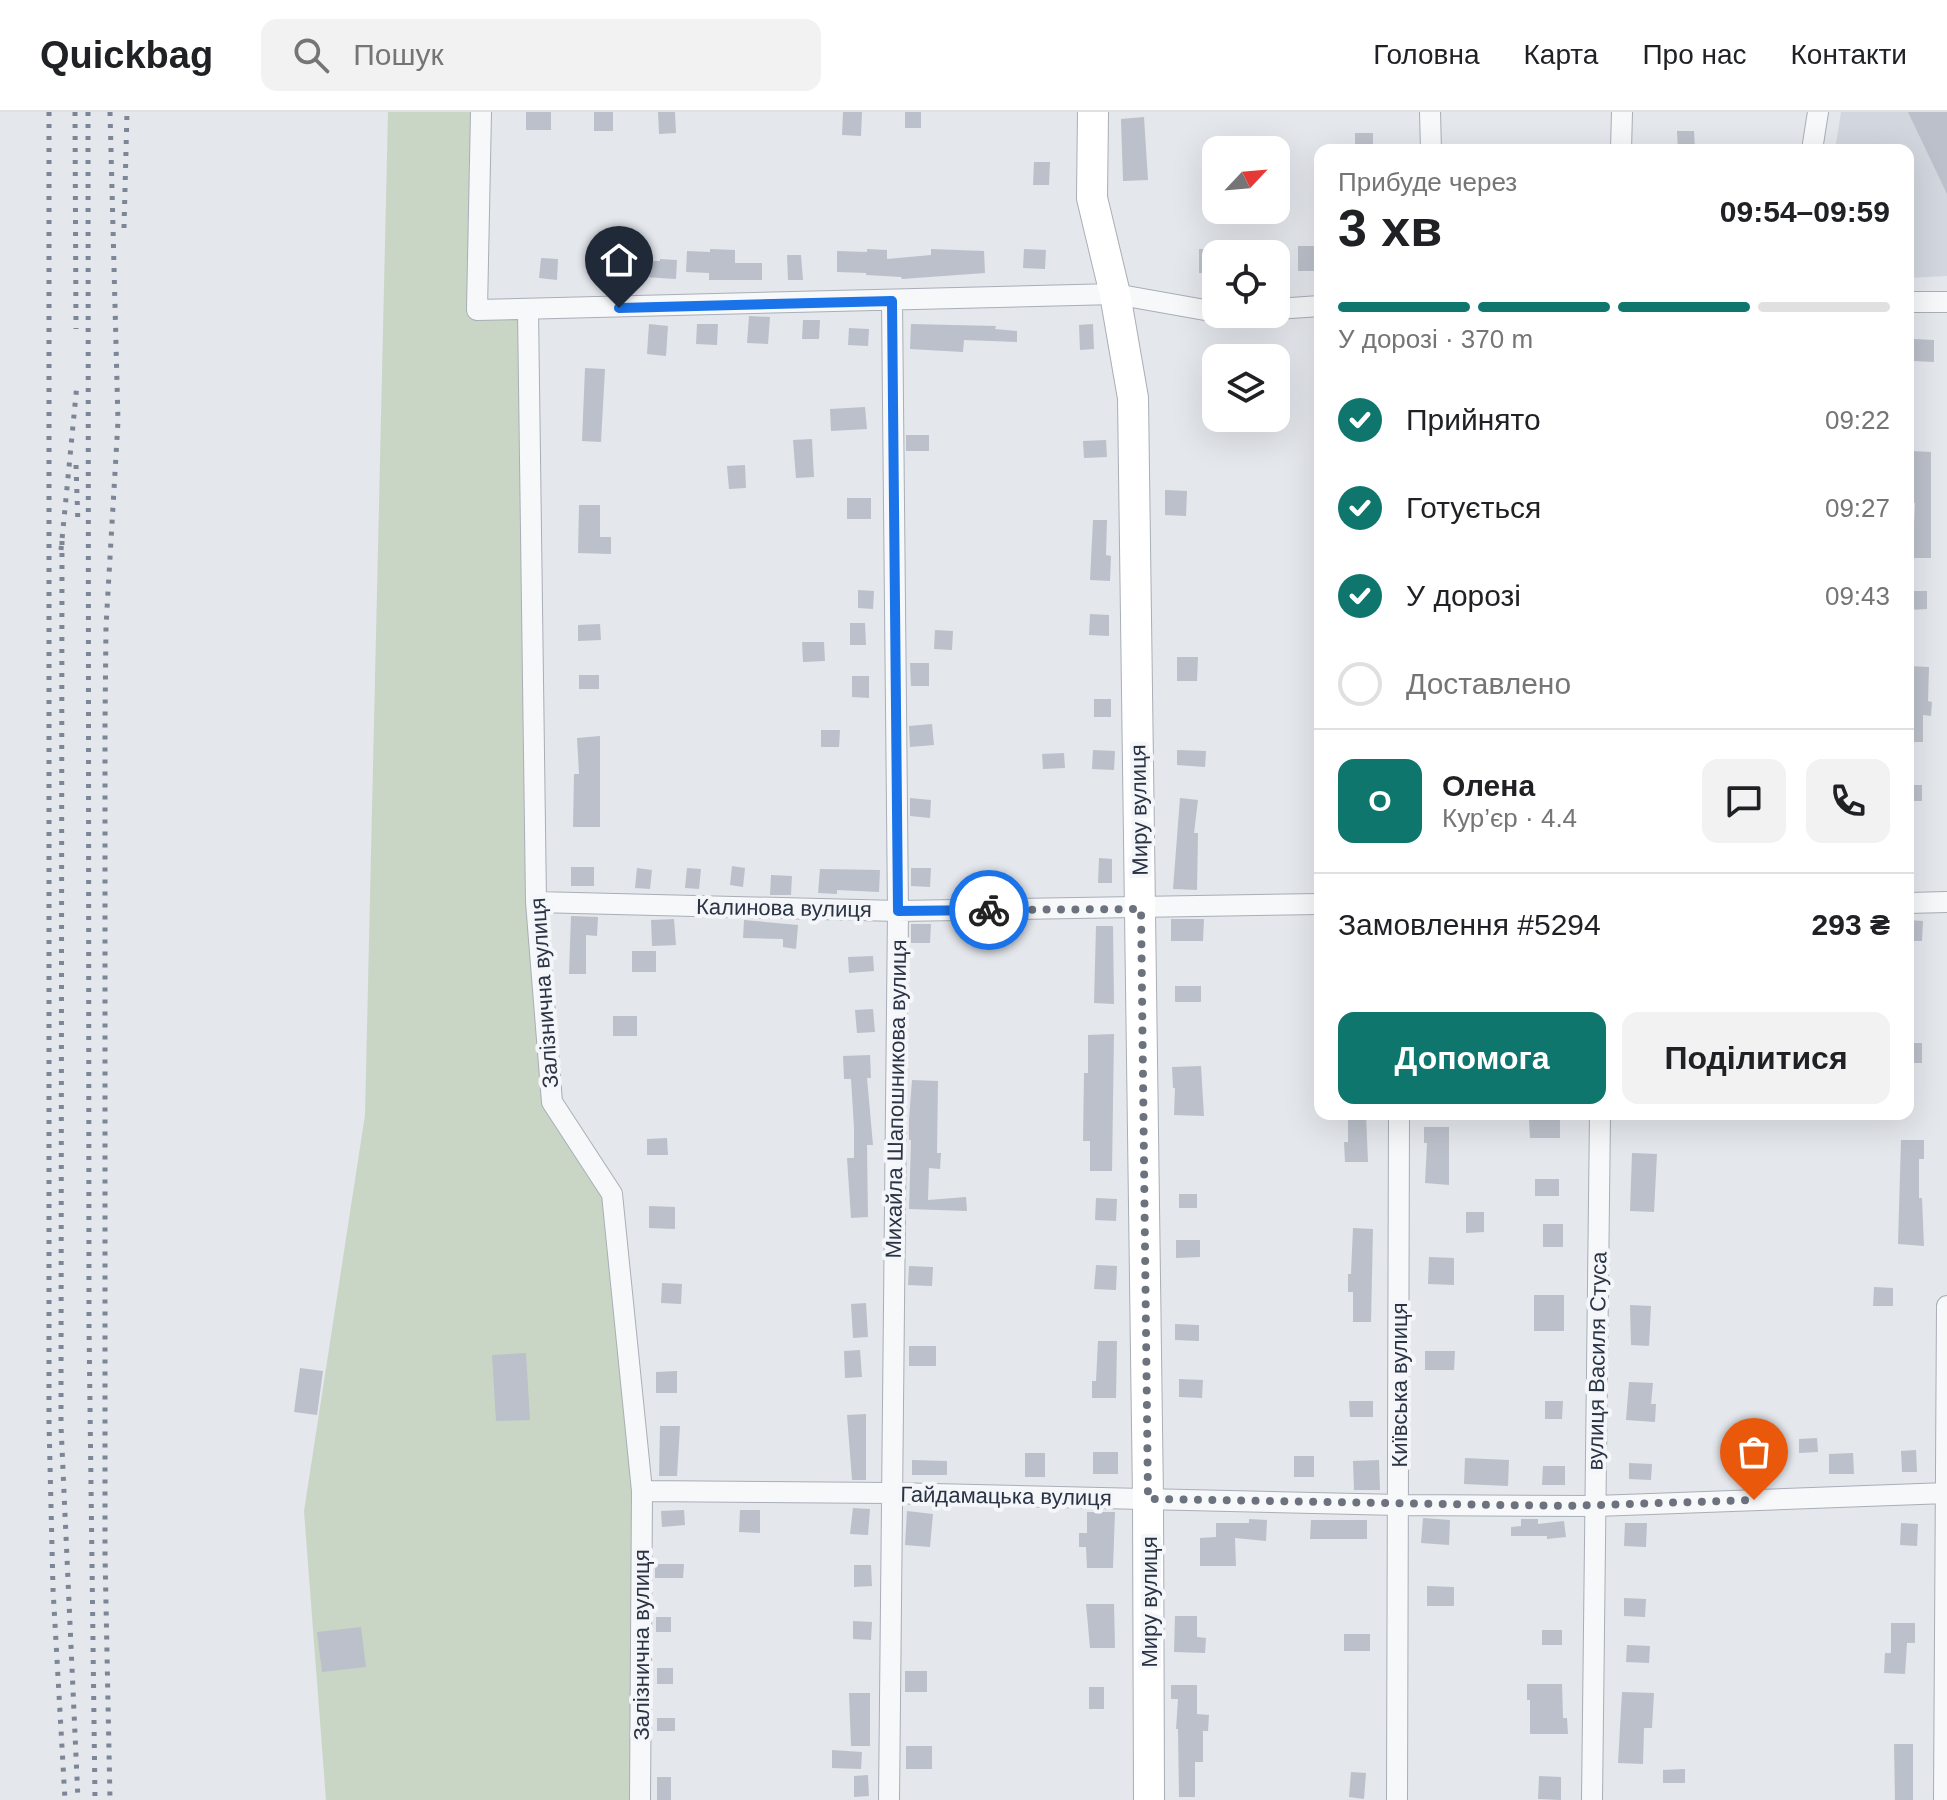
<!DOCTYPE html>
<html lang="uk">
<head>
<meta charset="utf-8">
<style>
	body { margin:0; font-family:Arial,sans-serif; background:#f2f2f2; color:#202124; height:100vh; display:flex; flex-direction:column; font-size:30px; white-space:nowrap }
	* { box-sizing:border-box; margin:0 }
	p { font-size:26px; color:#757577 }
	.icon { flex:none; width:44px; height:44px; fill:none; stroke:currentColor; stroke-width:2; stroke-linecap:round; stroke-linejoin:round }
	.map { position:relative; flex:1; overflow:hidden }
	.details { position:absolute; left:1314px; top:32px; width:600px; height:976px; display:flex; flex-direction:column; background:#fff; border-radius:16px; box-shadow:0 8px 32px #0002 }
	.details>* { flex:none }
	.needle { width:52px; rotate:64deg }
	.tools { position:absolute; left:1202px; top:24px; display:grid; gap:16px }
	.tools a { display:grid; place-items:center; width:88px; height:88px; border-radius:16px; background:#fff; box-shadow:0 8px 32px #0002; font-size:40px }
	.pin { position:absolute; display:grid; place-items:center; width:68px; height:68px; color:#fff; margin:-82px -34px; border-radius:50% 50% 50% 0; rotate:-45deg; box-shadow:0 0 8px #0007 }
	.pin .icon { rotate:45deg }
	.courier { position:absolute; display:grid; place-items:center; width:80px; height:80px; margin:-40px; border:6px solid #1a73e8; border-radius:50%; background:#fff; color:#222; box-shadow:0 2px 10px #0007 }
	.summary em { font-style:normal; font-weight:800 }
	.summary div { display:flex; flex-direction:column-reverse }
	.summary { display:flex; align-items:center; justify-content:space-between; height:136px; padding:0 24px }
	h1 { font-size:52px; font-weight:800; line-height:60px }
	.bar { display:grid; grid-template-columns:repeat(4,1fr); gap:12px 8px; align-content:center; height:96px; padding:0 24px }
	.bar i { height:10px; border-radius:6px; background:#e0e0e0 }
	.bar .active { background:#0f766e }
	.bar p { grid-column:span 4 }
	.line { display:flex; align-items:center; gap:20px; padding:0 24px; border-top:2px solid #e0e0e0 }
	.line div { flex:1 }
	.round { display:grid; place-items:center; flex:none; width:84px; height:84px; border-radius:16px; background:#f2f2f2 }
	ol { padding:0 24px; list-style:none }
	li { display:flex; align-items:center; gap:24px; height:88px }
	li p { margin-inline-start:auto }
	li .icon { padding:8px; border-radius:50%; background:#0f766e; color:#fff; stroke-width:4 }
	li:last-child { color:#757577 }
	li i { width:44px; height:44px; border:4px solid #e0e0e0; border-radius:50% }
	.action { display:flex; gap:16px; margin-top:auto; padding:16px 24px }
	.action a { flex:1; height:92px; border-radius:16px; background:#0f766e; color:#fff; font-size:32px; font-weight:800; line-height:92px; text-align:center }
	.action a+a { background:#f2f2f2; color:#202124 }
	header { display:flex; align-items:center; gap:48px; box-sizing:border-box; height:112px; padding:0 40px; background:#fff; border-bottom:2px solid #e0e0e0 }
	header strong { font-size:38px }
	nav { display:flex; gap:44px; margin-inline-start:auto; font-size:28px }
	.search { width:560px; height:72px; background:#f2f2f2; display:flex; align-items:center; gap:20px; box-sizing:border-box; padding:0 28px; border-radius:16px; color:#757577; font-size:30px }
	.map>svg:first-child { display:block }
	.built { fill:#d2d6de }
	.green { fill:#c9d6c5 }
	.building { fill:#bbc0ca }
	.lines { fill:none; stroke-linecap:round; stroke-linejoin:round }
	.street-casing { stroke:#a9aeb7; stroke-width:22 }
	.secondary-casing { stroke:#a9aeb7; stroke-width:32 }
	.street { stroke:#f7f8fa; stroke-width:20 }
	.secondary { stroke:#fff; stroke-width:30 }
	.rail { stroke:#7d8696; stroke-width:5; stroke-dasharray:4 8; stroke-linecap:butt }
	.done { stroke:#6c737f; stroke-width:8; stroke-dasharray:0 14.4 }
	.route { stroke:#1a73e8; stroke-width:10 }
	.labels { text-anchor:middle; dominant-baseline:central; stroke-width:8; stroke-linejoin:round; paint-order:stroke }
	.street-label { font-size:22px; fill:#2b3445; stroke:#f4f6f9 }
</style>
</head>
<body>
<header>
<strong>Quickbag</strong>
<div class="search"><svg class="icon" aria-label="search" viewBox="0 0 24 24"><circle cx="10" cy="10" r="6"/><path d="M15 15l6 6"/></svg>Пошук</div>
<nav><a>Головна</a><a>Карта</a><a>Про нас</a><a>Контакти</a></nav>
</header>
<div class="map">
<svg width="1947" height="1688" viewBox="0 0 1947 1688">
	<rect width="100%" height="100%" fill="#e4e7ec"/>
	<path class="built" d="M1841,0H1947V164L1908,166V38H1835Z"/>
	<path class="green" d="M388,0H481L477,198H528L552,990L612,1082L642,1379L640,1688H326L304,1399L365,1003Z"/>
	<path class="building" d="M526,0H551V18H526Z
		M594,0H613V19H594Z
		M658,0H675L676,21L659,22Z
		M843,0H862L861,24L842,23Z
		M905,0H921V16H905Z
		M1908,0H1947V82Z
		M1144,5L1148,68L1123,69L1121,7Z
		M1677,19H1694L1695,38H1678Z
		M1355,21H1373V37H1355Z
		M1034,50H1050L1049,73H1033Z
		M1298,134H1314L1315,159H1298Z
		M710,137L735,138V151H762V168H709V161L686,160L687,139L710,140Z
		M867,137L887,138V147L931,143V137L984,139L985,161L902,167L901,165L866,163V161L837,160V139L867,140Z
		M1024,137L1046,138L1045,157L1023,156Z
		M1199,137H1216V162L1199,161Z
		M787,143H801L803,168H788Z
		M541,146L558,147L557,168L539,166Z
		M660,147L677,148L676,167L644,165V170H623V149H660Z
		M749,204L770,205L768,232L747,231Z
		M803,208H820L819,227H802Z
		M649,212L668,214L666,244L647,242Z
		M697,212H718L717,233L696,232Z
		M911,212L996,214L995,217L1017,219V230L964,228L963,240L910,237Z
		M1093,212L1094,237L1080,238L1079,213Z
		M849,216L869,217L868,234L848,233Z
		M1914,227L1934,228V250L1914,249Z
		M585,256L605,257L601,330L582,329Z
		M865,295L867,317L831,319L830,297Z
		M906,323H929V339H906Z
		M812,327L814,365L796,366L793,328Z
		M1106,328L1107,345L1084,346L1083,329Z
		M1912,339L1931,340V446H1908V432L1913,431L1915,391L1911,390Z
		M745,353L746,376L729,377L727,354Z
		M1165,378L1187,379L1186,404L1165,403Z
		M847,386H871V407H847Z
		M579,393H600V425H611V442L578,441Z
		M1093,408H1107L1106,443L1111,444L1110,469L1090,468Z
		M858,478L874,479L873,497L858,496Z
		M1908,479H1927V497L1908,498Z
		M1090,502L1109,503V524L1089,523Z
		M850,511H865L866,533H850Z
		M600,512L601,528L578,529V513Z
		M935,518L953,519L952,538L934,537Z
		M802,530H824L825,549L803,550Z
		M1177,545H1198L1197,569H1177Z
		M910,551H929V574H911Z
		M1908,554L1929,555L1928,589L1932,590L1931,604L1923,603V630H1908Z
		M579,563H599V577H579Z
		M852,564H869V586L852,585Z
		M1094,587H1111V605H1094Z
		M932,612L934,633L910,635L909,614Z
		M821,618H840L839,635H821Z
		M600,624V715H573L574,662H579L577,626Z
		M1093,638L1115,639L1114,658L1092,657Z
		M1177,638L1206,639L1205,655L1177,653Z
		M1064,641L1065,656L1043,657L1042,642Z
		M1908,673H1922V689H1908Z
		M910,686L931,688L930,706L910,704Z
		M1180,686L1198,688L1194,721H1198L1197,778L1173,777Z
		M1099,746L1112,747V771H1098Z
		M732,754L745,756L743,775L730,773Z
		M571,755H594V774H571Z
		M637,756L652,758L650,777L635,776Z
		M687,756L701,757L699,777L685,776Z
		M911,756H931L930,775L911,774Z
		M820,757L880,758L879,780L837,778V782L818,781Z
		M771,763L792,764L791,783H770Z
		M571,804L598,805L597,824L586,823V862H569Z
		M674,807L676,833L652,834L651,808Z
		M1171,807H1204L1203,829H1171Z
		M744,808L798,813L796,837L783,835V827L743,826Z
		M1908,808L1923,809L1922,829H1908Z
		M989,810H1009L1008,833H989Z
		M911,812H931L930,831H911Z
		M1096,814H1113L1114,892L1094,891Z
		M632,839H656V860H632Z
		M873,844L874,859L849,861L848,845Z
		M1175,874H1201V890H1175Z
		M873,897L875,920L857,921L855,898Z
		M613,904H637V924H613Z
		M1114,922L1112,1059H1090V1029H1083L1084,961H1088V923Z
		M1908,931H1922V951H1908Z
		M870,943L871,966H867L873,1033H867L868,1105L851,1106L847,1046H854V1016L851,967H844L843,944Z
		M1201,954L1204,1004L1174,1003L1175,976H1173L1172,955Z
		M912,968L938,969L937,1041H941L940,1057L929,1056L928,1088L966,1085L967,1099L909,1097L911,1028H909V1008Z
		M1348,1002H1366L1368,1050H1345L1344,1030H1348Z
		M1529,1008H1560V1026H1530Z
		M1424,1015H1449V1073L1425,1071L1427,1031H1424Z
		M667,1026L668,1043H647V1027Z
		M1901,1028H1924V1047H1919V1086H1922L1924,1134L1898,1132Z
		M1632,1041L1657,1042L1654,1100L1630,1099Z
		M1535,1067H1559V1084H1535Z
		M1179,1082H1197V1096H1179Z
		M1096,1086L1117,1087L1116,1109L1095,1108Z
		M649,1094L675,1095V1117L649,1116Z
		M1466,1100H1484V1120L1466,1121Z
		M1543,1112H1563V1135H1543Z
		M1353,1116L1373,1117L1371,1210H1353V1180H1348V1162H1351Z
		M1176,1128H1200V1145L1176,1146Z
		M1429,1145L1454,1146V1173L1428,1172Z
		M1096,1153L1117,1154L1116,1178L1094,1177Z
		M909,1154L933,1155L932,1174L908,1173Z
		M662,1171L682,1172L681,1192L661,1191Z
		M1874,1175L1893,1176V1194H1873Z
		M1534,1183H1564V1219H1534Z
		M866,1191L868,1225L853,1226L851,1192Z
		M1630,1193L1651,1194L1649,1234L1631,1233Z
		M1175,1212L1199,1213V1229L1175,1228Z
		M1098,1229H1117L1116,1286H1092V1269H1096Z
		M909,1234H936V1254H909Z
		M860,1238L862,1265L845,1266L844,1239Z
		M1425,1239H1455L1454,1258H1425Z
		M526,1241L530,1308L496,1309L492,1243Z
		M300,1256L323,1259L317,1303L294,1300Z
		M677,1259V1281H656V1260Z
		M1179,1267L1203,1268L1202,1286L1179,1285Z
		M1629,1270L1653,1271L1651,1292H1656L1655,1310L1626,1308Z
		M1349,1289H1373V1305H1350Z
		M1545,1289H1563L1562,1307H1545Z
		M866,1302V1368H852L847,1303Z
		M660,1314H680L677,1364H659Z
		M1817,1326L1818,1340L1799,1341V1327Z
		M1916,1338L1917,1360H1902L1901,1339Z
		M1093,1340H1118V1362H1093Z
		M1025,1341H1045V1365H1025Z
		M1853,1341L1854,1362H1829V1342Z
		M1294,1344H1314V1365H1294Z
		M1465,1346L1509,1348L1508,1374L1464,1372Z
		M912,1348L947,1349V1363H912Z
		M1379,1348L1380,1378H1354L1353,1349Z
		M1629,1351L1652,1352L1651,1368L1629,1367Z
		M1543,1354H1565V1373H1542Z
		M853,1396L870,1397L868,1423L850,1422Z
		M684,1398L685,1413L662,1415L661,1399Z
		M740,1398H760V1421L739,1420Z
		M907,1399L933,1402L930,1435L905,1433Z
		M1087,1400H1115L1113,1456H1087L1086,1435H1079V1421H1087Z
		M1423,1406L1450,1408L1449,1433L1421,1431Z
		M1249,1407L1267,1408L1266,1429L1235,1426L1236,1454H1200V1426L1216,1425V1411H1249Z
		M1521,1407H1538V1412L1564,1409L1566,1425L1547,1427V1424H1511V1415L1521,1414Z
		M1311,1408H1367V1427H1310Z
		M1625,1411H1647L1646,1435L1624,1434Z
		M1901,1411L1918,1412L1917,1434L1900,1433Z
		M655,1452H684L683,1466H655Z
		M854,1453H871L872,1474L854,1475Z
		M1427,1474L1454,1475V1494H1427Z
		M1624,1486L1646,1487L1645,1505L1624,1504Z
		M1086,1492H1114L1115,1536H1090Z
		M1175,1504H1197V1525L1206,1526L1205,1541L1174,1540Z
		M656,1505H671V1520H656Z
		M853,1509L872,1510L871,1528L853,1527Z
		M1891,1511H1915V1531H1907L1905,1562L1884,1561L1885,1541H1891Z
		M361,1515L366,1555L322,1560L317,1520Z
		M1542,1518H1562V1533H1542Z
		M1344,1522H1370V1539H1344Z
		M1627,1533L1650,1534L1649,1551L1626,1550Z
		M657,1556H673V1572H657Z
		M905,1559H927V1580H905Z
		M1527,1572H1562L1563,1606H1567L1568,1622H1530V1588H1527Z
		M1171,1573H1197V1602L1209,1603L1208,1619H1203V1650H1195V1685H1179L1178,1617H1176L1178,1587H1171Z
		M1089,1575H1104V1597H1089Z
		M1622,1580L1654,1581L1652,1616H1644L1643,1652L1618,1651Z
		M849,1581H870V1634H851Z
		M657,1606H675V1619H657Z
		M1894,1632H1913V1688H1895Z
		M906,1634H932V1657H906Z
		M832,1638L862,1640L861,1657L832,1656Z
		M1685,1657V1671H1663V1658Z
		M1351,1660L1366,1661L1364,1687L1349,1685Z
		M868,1663L869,1684L854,1685V1664Z
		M1539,1664L1561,1665V1688L1538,1687Z
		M657,1665H671V1688H657Z"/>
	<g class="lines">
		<g class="street-casing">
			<path id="street" d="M481,0L477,198L1115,182L1216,200
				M1430,0L1431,38
				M1621,38L1622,0
				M1812,38L1818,0
				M1908,190H1947
				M1276,197L1320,194
				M528,198L536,790L552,990L612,1082L642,1379L640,1688
				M536,790L898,799L1320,792
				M1908,791L1947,790
				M642,1379L891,1381L1399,1393L1596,1394L1947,1381
				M889,1688L898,799L892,189
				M1397,1688L1399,1002
				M1592,1688L1600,1002
				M1944,1688L1947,1194"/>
		</g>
		<g class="secondary-casing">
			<path id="secondary" d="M1093,0L1092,86L1115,182L1133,286L1148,1387L1149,1688"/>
		</g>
		<use href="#street" class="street"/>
		<use href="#secondary" class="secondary"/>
		<path class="rail" d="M49,0V1311L53,1477L65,1688
			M75,0L76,217
			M88,0L89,1215L95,1688
			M110,0L118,309L106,514L105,611V1443L110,1688
			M124,116L127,0
			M76,353L78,413
			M62,429L61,1314L78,1688
			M61,438L77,272"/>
	</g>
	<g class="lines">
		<path class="done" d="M989,798L1141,797L1148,1387L1567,1394L1754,1388"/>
		<path class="route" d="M619,196L892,189L898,799L989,798"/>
	</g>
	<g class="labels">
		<g class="street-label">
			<text transform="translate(1139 698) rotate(-91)">Миру вулиця</text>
			<text transform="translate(784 796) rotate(1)">Калинова вулиця</text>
			<text transform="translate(544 881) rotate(-94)">Залізнична вулиця</text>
			<text transform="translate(896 987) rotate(-89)">Михайла Шапошникова вулиця</text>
			<text transform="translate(1597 1249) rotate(-89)">вулиця Василя Стуса</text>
			<text transform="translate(1399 1273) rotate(-90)">Київська вулиця</text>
			<text transform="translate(1006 1384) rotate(1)">Гайдамацька вулиця</text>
			<text transform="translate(1149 1490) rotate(-90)">Миру вулиця</text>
			<text transform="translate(641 1533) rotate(-90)">Залізнична вулиця</text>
		</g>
	</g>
</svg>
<div class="tools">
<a><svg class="needle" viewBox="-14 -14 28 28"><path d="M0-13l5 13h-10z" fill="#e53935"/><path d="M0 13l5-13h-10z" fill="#757577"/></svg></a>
<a><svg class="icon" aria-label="locate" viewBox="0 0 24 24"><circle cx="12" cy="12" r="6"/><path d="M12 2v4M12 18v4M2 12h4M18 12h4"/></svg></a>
<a><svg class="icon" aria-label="layers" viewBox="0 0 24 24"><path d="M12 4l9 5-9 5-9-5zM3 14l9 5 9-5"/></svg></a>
</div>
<div class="pin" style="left:1754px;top:1388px;background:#ea580c"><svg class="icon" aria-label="bag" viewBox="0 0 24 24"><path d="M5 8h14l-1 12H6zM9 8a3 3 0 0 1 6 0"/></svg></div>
<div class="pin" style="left:619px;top:196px;background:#1f2937"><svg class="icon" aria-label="home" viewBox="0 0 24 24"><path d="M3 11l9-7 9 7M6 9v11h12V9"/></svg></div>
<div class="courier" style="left:989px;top:798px"><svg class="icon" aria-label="bike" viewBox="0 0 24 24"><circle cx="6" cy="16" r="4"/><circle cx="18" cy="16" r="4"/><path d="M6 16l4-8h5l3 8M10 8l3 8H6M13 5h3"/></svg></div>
<section class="details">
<div class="summary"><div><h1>3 хв</h1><p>Прибуде через</p></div><em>09:54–09:59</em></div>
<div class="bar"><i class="active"></i><i class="active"></i><i class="active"></i><i></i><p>У дорозі · 370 m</p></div>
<ol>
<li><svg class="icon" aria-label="check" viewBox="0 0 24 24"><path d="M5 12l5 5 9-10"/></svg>Прийнято<p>09:22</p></li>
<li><svg class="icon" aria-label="check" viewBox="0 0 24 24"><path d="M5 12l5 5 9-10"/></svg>Готується<p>09:27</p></li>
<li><svg class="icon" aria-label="check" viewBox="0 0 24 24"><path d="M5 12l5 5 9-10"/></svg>У дорозі<p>09:43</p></li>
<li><i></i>Доставлено</li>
</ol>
<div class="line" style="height:144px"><b class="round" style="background:#0f766e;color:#fff">О</b><div><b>Олена</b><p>Кур’єр · 4.4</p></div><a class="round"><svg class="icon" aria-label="chat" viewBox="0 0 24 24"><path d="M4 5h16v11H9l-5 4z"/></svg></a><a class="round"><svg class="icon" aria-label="phone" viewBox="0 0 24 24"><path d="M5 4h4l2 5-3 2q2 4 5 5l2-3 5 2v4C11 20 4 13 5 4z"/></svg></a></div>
<div class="line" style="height:104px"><div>Замовлення #5294</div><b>293 ₴</b></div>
<div class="action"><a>Допомога</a><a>Поділитися</a></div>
</section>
</div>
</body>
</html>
